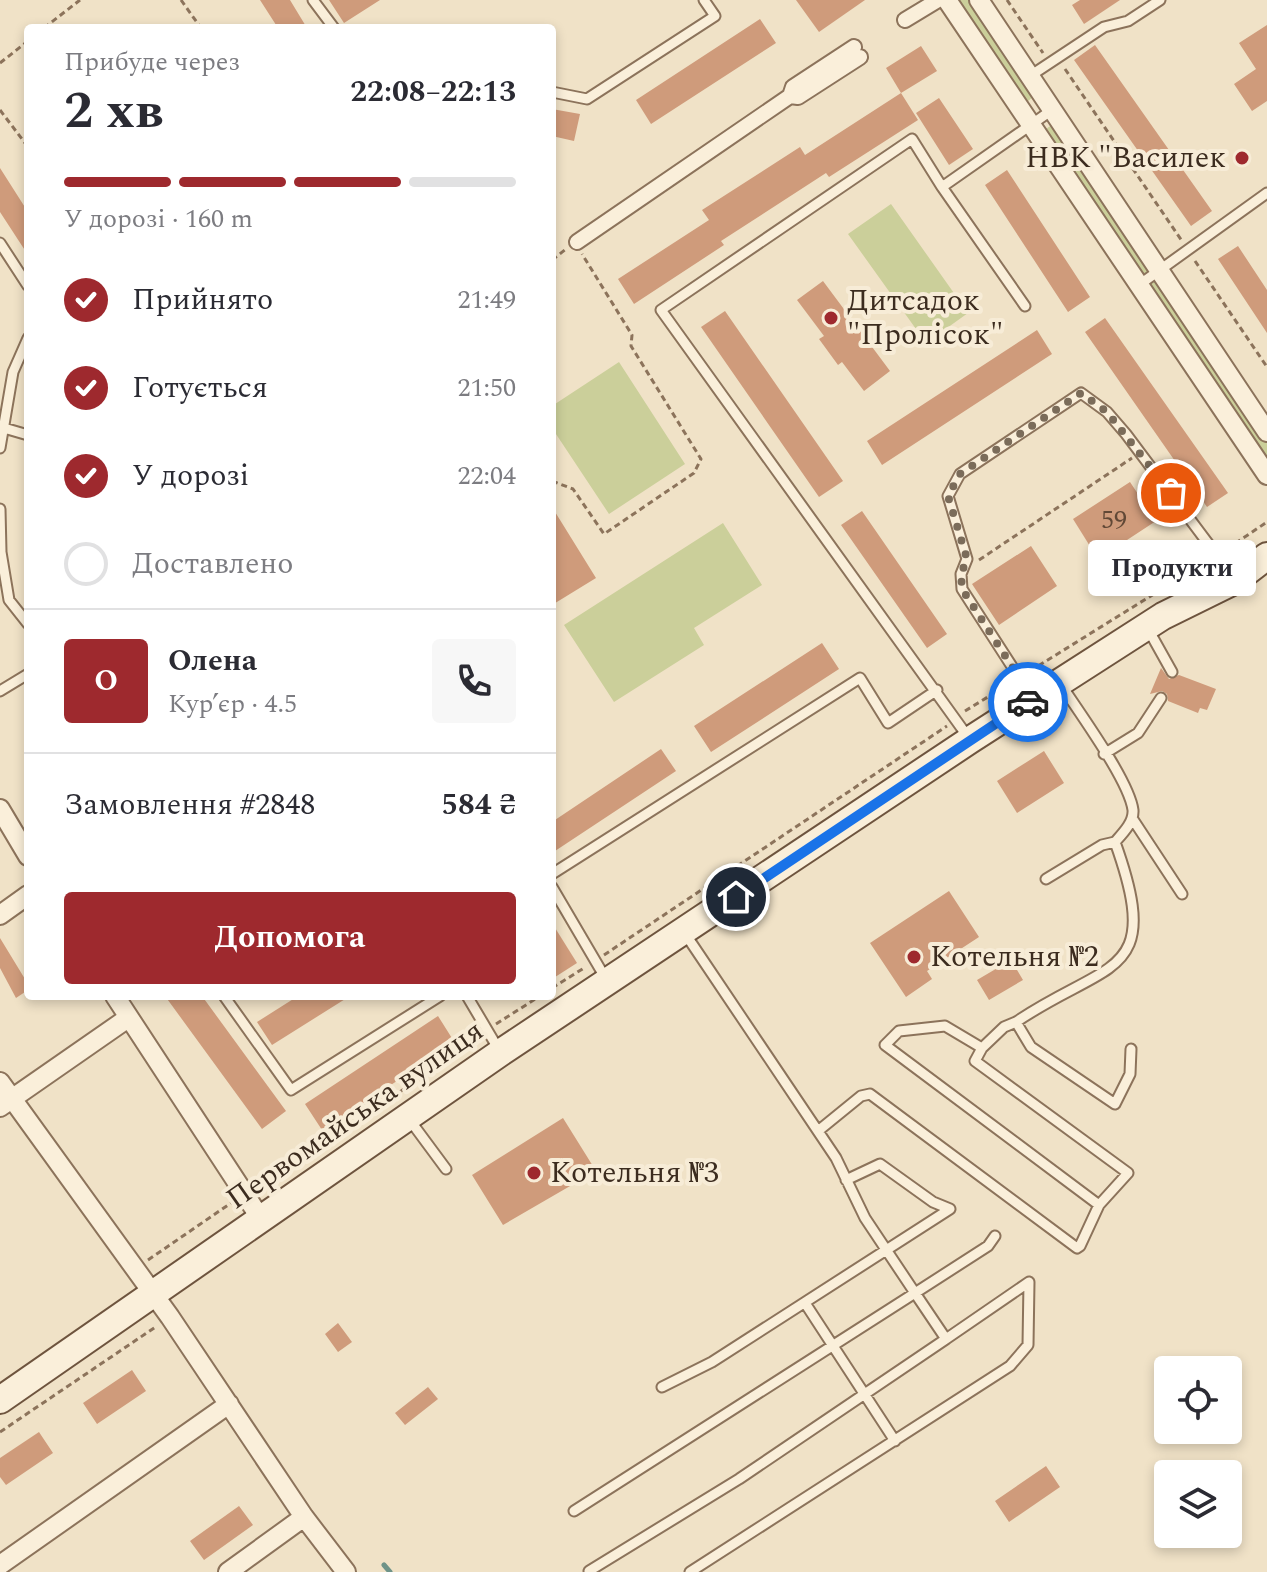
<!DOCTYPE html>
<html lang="uk">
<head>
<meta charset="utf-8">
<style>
	body { margin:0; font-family:Spectral,serif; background:#f7f7f7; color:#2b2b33; height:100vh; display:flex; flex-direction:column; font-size:30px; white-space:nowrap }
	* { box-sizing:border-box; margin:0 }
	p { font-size:26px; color:#7c7c81 }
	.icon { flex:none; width:44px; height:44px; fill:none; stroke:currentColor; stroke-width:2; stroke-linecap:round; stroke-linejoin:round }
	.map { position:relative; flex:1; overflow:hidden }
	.sheet { position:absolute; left:24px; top:24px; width:532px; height:976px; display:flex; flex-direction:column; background:#fff; border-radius:8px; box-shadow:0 4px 12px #0003 }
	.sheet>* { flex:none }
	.buttons { position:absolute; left:1154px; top:1356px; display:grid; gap:16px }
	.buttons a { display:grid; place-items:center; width:88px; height:88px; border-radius:8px; background:#fff; box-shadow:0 4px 12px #0003; font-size:40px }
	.pin { position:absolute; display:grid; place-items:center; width:68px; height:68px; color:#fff; margin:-34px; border:4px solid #fff; border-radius:50%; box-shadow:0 2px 8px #0007 }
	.courier { position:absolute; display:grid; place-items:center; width:80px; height:80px; margin:-40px; border:6px solid #1a73e8; border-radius:50%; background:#fff; color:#222; box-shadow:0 2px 10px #0007 }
	.bubble { position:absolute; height:56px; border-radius:8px; background:#fff; box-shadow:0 4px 12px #0003; font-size:26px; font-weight:700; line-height:56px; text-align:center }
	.overview em { font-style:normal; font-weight:700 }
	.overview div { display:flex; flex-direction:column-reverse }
	.overview { display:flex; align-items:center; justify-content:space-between; height:136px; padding:0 40px }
	h1 { font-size:52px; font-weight:700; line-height:60px }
	.bar { display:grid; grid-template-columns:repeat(4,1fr); gap:12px 8px; align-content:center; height:96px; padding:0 40px }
	.bar i { height:10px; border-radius:6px; background:#e1e1e2 }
	.bar .active { background:#9e292e }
	.bar p { grid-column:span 4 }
	.line { display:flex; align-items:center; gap:20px; padding:0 40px; border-top:2px solid #e1e1e2 }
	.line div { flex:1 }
	.round { display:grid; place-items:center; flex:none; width:84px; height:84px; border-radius:8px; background:#f7f7f7 }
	ol { padding:0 40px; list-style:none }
	li { display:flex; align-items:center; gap:24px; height:88px }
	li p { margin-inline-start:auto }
	li .icon { padding:8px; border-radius:50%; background:#9e292e; color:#fff; stroke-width:4 }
	li:last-child { color:#7c7c81 }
	li i { width:44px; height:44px; border:4px solid #e1e1e2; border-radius:50% }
	.cta { display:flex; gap:16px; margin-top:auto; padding:16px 40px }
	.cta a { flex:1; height:92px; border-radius:8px; background:#9e292e; color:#fff; font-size:32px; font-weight:700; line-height:92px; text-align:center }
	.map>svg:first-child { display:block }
	.green { fill:#cbcf9a }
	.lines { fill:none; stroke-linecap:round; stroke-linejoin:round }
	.stream { stroke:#6e9388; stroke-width:5 }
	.building { fill:#cf9b7b }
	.service-casing { stroke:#8c735b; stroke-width:13 }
	.pedestrian-casing { stroke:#8c735b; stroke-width:18 }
	.minor-casing { stroke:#8c735b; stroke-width:22 }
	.secondary-casing { stroke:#6e543e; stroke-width:30 }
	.path { stroke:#8c735b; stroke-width:3; stroke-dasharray:6 4; stroke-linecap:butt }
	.service { stroke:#faefda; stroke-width:9 }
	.pedestrian { stroke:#faefda; stroke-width:14 }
	.minor { stroke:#faefda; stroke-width:18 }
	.secondary { stroke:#faefda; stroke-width:26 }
	.done { stroke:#7b6c5a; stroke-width:8; stroke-dasharray:0 14.4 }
	.route { stroke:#1a73e8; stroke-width:10 }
	.poi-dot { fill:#9e292e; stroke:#f7ecd7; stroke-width:3 }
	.labels { text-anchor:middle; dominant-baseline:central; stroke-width:8; stroke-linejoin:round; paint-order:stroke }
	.number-label { font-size:26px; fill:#614836 }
	.poi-label { font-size:30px; fill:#3c2c1f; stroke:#f7ecd7; text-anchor:start }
	.street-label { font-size:30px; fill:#3c2c1f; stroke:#f7ecd7 }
</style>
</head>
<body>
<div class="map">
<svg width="1267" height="1572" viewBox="0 0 1267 1572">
	<rect width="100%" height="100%" fill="#f0e2c7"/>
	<path class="green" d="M959,0H971L1035,95L1027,102Z
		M1053,124L1151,269L1144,275L1046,129Z
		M891,204L968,313L926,343L848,234Z
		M1156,278L1267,443V460L1149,284Z
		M619,362L685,464L609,514L552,428V406Z
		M723,523L762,585L694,628L704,645L614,702L564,625Z"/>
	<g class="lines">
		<path class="stream" d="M384,1565L390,1572"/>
	</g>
	<path class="building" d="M260,0H290L307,28H278Z
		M329,0H380L344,23Z
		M796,0H865L819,32Z
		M1080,0H1120L1084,24L1072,5Z
		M760,19L776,43L651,124L636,100Z
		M1267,25V101L1252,111L1234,84L1256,69L1239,43Z
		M1095,45L1212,211L1191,226L1074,60Z
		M921,46L937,71L901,93L886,68Z
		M901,93L918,120L829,177L826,173L721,241L724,245L634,304L618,279L709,220L702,210L800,147L805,155Z
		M939,98L973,149L949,165L916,113Z
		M552,109L580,114L574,141L552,136Z
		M0,168L28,212V255L0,212Z
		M1007,170L1090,297L1068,312L985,185Z
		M1238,246L1267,290V333L1218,259Z
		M823,281L890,371L864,391L842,362L838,365L819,339L824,336L797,300Z
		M725,311L843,481L819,497L701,327Z
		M1105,318L1228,493L1207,507L1085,332Z
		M1037,330L1052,354L882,465L867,441Z
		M1130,482L1156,521L1098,559L1073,519Z
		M552,507L596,578L552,605Z
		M862,511L947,634L927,648L841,525Z
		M1031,546L1057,586L999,625L972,584Z
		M822,643L839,669L711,752L694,726Z
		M1161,668L1169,679L1179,675L1216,689L1207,710L1200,708L1198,713L1168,701L1167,694L1162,691L1150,694Z
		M661,749L676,771L552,853V822Z
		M1044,751L1064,783L1017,813L997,781Z
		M949,891L979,937L927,971L932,979L906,997L870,943Z
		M552,923L577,963L552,979Z
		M0,938L28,984V990L16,998L0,968Z
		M1011,960L1023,980L989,1000L977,980Z
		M165,996H202L286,1111L262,1129Z
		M298,996H350L272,1045L257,1022Z
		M438,1016L455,1043L322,1130L305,1104Z
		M563,1118L596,1171L503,1225L472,1175Z
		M338,1323L352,1342L338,1352L325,1334Z
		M132,1370L146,1391L97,1424L83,1403Z
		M428,1387L438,1399L405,1425L395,1413Z
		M39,1432L53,1453L6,1485L0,1477V1458Z
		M1046,1466L1060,1487L1009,1522L995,1501Z
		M239,1506L253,1525L204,1560L190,1541Z"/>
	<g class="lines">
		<g class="service-casing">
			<path id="service" d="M313,0L334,28
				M1030,76L1104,27L1128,21L1160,0
				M552,92L587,99L715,16L704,0
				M942,187L1025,306
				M0,243L28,286
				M1139,285L1267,193
				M4,428L28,435
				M0,448L13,372L28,338
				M0,509L1,552L9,600L28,624
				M1148,629L1172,672
				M1060,683C1078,711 1129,780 1133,810C1134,822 1123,833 1115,842
				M0,691L28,674
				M1031,696L962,589L961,574L967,559L948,496L960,474L1081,393L1107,412L1126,434L1234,578
				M968,737L661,310L912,139L942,187L1052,110
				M1104,754L1138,733L1161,698
				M1132,818L1182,894
				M552,874L860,678L888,723L937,690
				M552,887L606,979
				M684,932L836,1158L865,1218L915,1293L988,1246L995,1236
				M224,996L291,1090L440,996
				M467,996L499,1050
				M1016,1022C1109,959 1164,979 1115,842L1102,845L1046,879
				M982,1048L1004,1027L1016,1022L1031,1047L1115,1104L1130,1074L1131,1049
				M409,1119L446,1169
				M818,1131L861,1096L870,1094L1077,1248L1080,1246L1099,1205L885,1045L899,1031L945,1026L982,1048L975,1061L1128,1173L1099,1205
				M805,1303L895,1441
				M662,1387L712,1362L950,1209L933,1202L880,1164L846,1180
				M574,1511L915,1293L946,1339L1029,1282L1028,1345L1010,1366L690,1572
				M589,1571L739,1479L946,1339"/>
		</g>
		<g class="pedestrian-casing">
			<path id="pedestrian" d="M905,20L938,0
				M790,96L798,97L860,57
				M577,242L790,96L793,87L854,47"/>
		</g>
		<g class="minor-casing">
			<path id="minor" d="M947,0L1267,475
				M979,0L1267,432
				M0,809L28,856
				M0,915L28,895
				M115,996L261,1219
				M0,1082L170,1317L304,1517L346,1572
				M0,1107L128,1018
				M0,1565L229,1404
				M228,1572L304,1517"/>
		</g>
		<g class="secondary-casing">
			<path id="secondary" d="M0,1400L500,1053L970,740L1163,616L1236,580L1267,556"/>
		</g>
		<path class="path" d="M181,0L201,28
			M1007,0L1043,53
			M44,28L80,0
			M0,63L28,41
			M1065,69L1182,241
			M0,110L28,147
			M552,260L566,249
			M1195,261L1267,367
			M552,481L573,489L604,534L694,473L701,459L631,346L632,335L582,254
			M1227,549L1267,522
			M979,560L1132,458
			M1030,671L1207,561
			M965,711L1009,684
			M604,955L947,726
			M552,988L584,968
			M496,1024L540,996
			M257,1185L331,1140L477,1038
			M148,1260L231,1203
			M0,1432L157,1326"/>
		<use href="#service" class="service"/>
		<use href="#pedestrian" class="pedestrian"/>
		<use href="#minor" class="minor"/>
		<use href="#secondary" class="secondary"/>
	</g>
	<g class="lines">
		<path class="done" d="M1028,702L1033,699L962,589L961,574L967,559L948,496L960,474L1081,393L1107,412L1171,493"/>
		<path class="route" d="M736,897L1028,702"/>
	</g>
	<g class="poi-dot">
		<circle cx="1242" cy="158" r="8"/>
		<circle cx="831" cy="318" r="8"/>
		<circle cx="914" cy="957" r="8"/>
		<circle cx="534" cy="1173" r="8"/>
	</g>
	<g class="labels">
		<g class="number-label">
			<text x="1114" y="520">59</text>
		</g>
		<g class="poi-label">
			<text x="1226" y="158" text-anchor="end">НВК "Василек</text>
			<text x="847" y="301">Дитсадок<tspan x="847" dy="34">"Пролісок"</tspan></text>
			<text x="930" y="957">Котельня №2</text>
			<text x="550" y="1173">Котельня №3</text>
		</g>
		<g class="street-label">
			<text transform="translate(355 1115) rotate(-35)">Первомайська вулиця</text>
		</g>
	</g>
</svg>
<div class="buttons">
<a><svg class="icon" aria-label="locate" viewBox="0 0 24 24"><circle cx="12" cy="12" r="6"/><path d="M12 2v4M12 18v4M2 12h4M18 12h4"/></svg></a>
<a><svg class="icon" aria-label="layers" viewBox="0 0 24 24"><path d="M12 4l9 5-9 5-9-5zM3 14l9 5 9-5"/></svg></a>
</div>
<div class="pin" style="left:1171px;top:493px;background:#ea580c"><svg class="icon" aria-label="bag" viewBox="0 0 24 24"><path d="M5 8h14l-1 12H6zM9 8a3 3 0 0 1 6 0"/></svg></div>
<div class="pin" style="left:736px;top:897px;background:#1f2937"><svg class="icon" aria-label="home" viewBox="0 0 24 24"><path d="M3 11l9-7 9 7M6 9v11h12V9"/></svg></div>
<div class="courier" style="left:1028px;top:702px"><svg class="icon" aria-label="car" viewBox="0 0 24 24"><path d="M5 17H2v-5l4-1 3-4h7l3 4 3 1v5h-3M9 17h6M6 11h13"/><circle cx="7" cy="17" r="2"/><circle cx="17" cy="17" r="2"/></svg></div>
<div class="bubble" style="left:1088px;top:540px;width:168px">Продукти</div>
<section class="sheet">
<div class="overview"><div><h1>2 хв</h1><p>Прибуде через</p></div><em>22:08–22:13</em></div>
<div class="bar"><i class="active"></i><i class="active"></i><i class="active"></i><i></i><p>У дорозі · 160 m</p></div>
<ol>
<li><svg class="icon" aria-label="check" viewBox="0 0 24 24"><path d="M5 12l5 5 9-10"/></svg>Прийнято<p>21:49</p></li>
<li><svg class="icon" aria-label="check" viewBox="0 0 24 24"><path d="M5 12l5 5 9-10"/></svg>Готується<p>21:50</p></li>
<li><svg class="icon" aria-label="check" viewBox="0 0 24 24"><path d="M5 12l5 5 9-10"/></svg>У дорозі<p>22:04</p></li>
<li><i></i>Доставлено</li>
</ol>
<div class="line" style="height:144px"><b class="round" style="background:#9e292e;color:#fff">О</b><div><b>Олена</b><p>Кур’єр · 4.5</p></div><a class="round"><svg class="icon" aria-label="phone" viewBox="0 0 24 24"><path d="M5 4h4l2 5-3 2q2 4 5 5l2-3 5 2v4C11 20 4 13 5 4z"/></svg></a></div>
<div class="line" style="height:104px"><div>Замовлення #2848</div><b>584 ₴</b></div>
<div class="cta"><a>Допомога</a></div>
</section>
</div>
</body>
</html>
